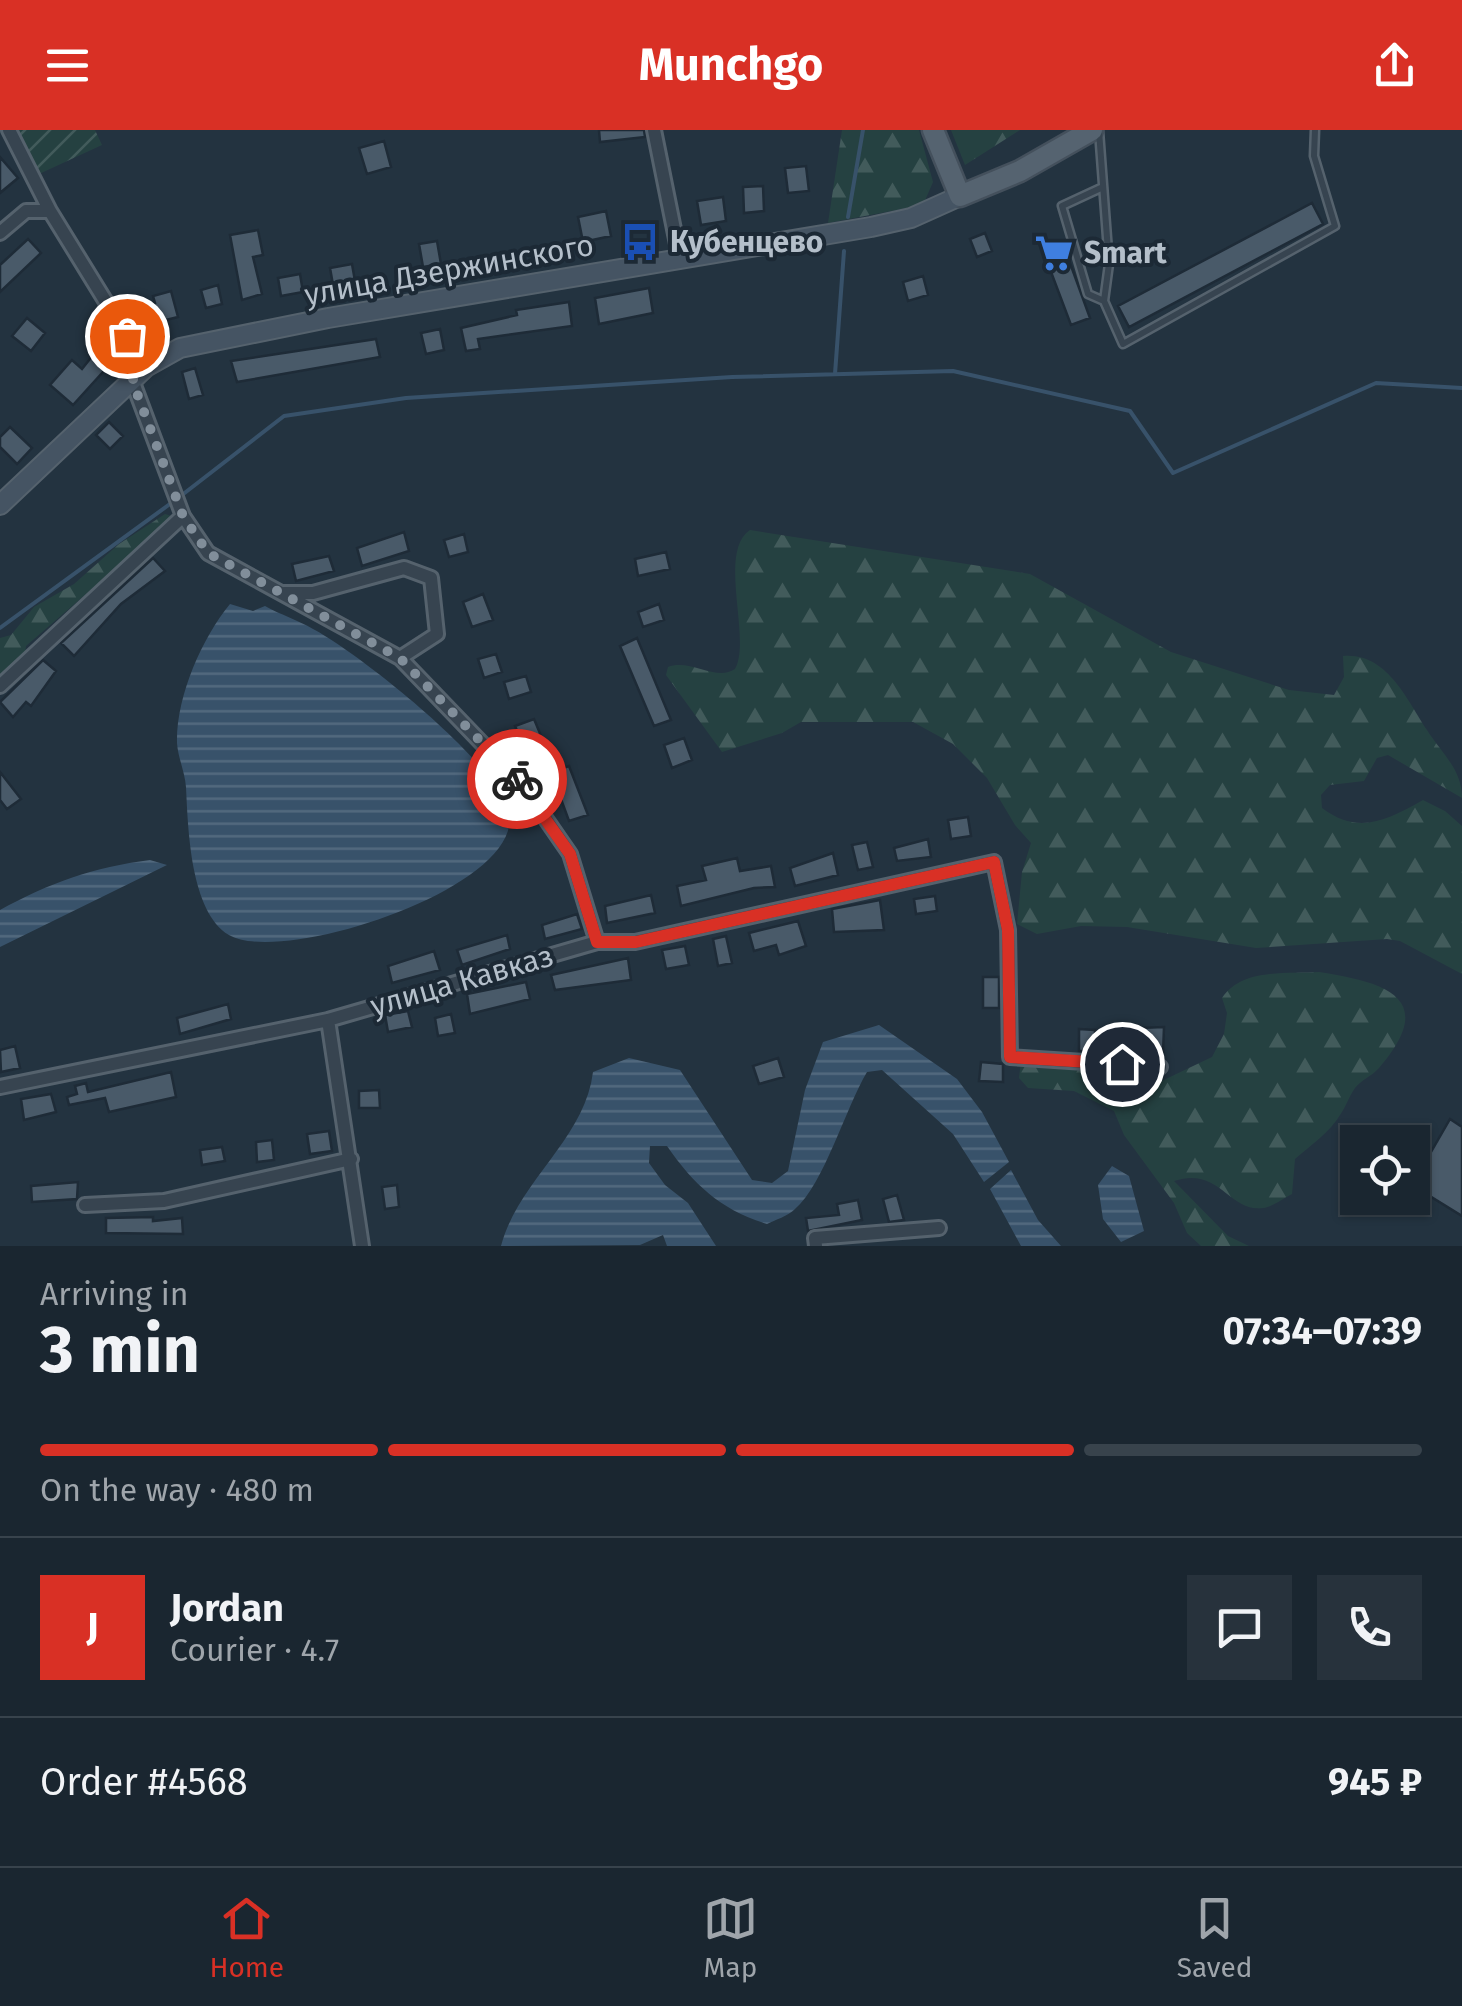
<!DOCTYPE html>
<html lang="en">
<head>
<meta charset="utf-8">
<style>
	body { margin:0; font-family:"Fira Sans",sans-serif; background:#27323c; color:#f1f3f6; height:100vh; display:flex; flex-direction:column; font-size:38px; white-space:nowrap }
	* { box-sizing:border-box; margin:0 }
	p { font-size:32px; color:#9fa5ab }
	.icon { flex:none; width:55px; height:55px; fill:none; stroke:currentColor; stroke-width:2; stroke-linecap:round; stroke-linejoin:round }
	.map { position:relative; height:1116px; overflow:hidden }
	.side { display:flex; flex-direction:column; background:#1a2630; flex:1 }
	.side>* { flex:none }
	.fabs { position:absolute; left:1340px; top:995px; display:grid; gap:20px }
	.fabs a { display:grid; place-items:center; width:90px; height:90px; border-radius:0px; background:#1a2630; box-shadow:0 2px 8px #0004,0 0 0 2px #38434c; font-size:50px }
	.pin { position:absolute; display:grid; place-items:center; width:85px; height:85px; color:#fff; margin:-42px; border:5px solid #fff; border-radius:50%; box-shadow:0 2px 10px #0007 }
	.courier { position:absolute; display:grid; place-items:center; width:100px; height:100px; margin:-50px; border:8px solid #d93025; border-radius:50%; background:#fff; color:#222; box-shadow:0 2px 12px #0007 }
	.summary em { font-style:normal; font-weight:700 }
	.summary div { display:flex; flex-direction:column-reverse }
	.summary { display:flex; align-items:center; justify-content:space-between; height:170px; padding:0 40px }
	h1 { font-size:65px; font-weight:700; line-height:75px }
	.bar { display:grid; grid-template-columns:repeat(4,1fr); gap:15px 10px; align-content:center; height:120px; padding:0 40px }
	.bar i { height:12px; border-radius:8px; background:#38434c }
	.bar .on { background:#d93025 }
	.bar p { grid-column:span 4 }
	.line { display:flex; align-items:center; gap:25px; padding:0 40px; border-top:2px solid #38434c }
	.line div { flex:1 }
	.round { display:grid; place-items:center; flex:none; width:105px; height:105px; border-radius:0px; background:#27323c }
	header { display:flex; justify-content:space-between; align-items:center; height:130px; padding:0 40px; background:#d93025; color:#fff; font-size:45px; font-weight:700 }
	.menu { display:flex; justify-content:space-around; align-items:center; height:140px; border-top:2px solid #38434c; background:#1a2630; font-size:28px; color:#9fa5ab }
	.menu a { display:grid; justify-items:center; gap:5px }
	.menu .on { color:#d93025 }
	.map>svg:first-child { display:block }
	.forest { fill:url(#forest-firs) }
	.garden { fill:url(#garden-furrows) }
	.water { fill:url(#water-rules) }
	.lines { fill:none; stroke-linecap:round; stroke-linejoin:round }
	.stream { stroke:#38526a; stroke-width:4 }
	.building { fill:#495a69; stroke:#1e2b37; stroke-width:2.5 }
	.lane-casing { stroke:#55626d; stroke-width:11 }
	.street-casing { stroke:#55626d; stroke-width:18 }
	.secondary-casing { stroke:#55626d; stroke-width:22 }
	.primary-casing { stroke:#44505c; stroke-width:25 }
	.lane { stroke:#374450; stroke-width:6 }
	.street { stroke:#374450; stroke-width:12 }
	.secondary { stroke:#455463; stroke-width:18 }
	.primary { stroke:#556370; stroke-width:20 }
	.done { stroke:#818e9a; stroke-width:10; stroke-dasharray:0 18 }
	.route { stroke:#d93025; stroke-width:12 }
	.labels { text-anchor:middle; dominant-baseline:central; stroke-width:8; stroke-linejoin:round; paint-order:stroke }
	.poi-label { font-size:30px; font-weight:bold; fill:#b4bfca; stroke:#1c2935; text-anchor:start }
	.street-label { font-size:30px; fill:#b4bfca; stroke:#1c2935 }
</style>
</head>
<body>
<header><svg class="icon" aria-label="menu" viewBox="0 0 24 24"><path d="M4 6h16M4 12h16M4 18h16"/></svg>Munchgo<svg class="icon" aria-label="share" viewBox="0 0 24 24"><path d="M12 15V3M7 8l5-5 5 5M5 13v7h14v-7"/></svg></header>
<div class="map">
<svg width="1462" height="1116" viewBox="0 0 1462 1116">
	<defs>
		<pattern id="forest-firs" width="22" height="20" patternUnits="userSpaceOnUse" patternTransform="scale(2.5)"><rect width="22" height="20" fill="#254141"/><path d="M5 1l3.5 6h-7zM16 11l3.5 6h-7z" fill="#425b5b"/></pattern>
		<pattern id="garden-furrows" width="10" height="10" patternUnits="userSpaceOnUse" patternTransform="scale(2.5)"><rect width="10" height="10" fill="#254141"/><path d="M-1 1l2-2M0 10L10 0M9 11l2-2" fill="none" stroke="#425b5b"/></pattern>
		<pattern id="water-rules" width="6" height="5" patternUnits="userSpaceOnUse" patternTransform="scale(2.5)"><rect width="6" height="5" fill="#38526a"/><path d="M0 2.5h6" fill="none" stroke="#52697e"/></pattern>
	</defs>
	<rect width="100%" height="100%" fill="#233340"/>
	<path class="forest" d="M842,0H919L933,52L923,75L828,93Z
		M951,0H1020L965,35Z
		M165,384L175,387L26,516L23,539L0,557V508L11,505L34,477L74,454L119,414Z
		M750,400L1030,444L1171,522L1289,560L1334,565L1344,547L1343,526C1387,522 1407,570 1427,600C1442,624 1462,639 1462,668L1388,625L1377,628L1364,651L1330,655L1321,665L1322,678C1358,705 1386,691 1423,670L1445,681L1462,696V844L1400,811L1387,809L1256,818L1127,797L1081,796L1037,804L1017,794L1022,742L1031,713L1015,695L987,648L953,614L913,592H801L782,603L722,622L666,545L668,537C690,528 716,552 735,539C752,509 717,422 750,400Z
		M1319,842C1382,852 1441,866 1379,938C1372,946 1361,950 1355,958C1349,966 1346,977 1340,985C1330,1002 1310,1016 1295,1029L1292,1064C1284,1068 1272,1077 1263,1078C1229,1083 1220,1036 1174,1051L1228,1106L1249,1116H1201L1187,1103L1174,1073L1124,1005L1114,981L1074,961L1028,958L1019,948L1021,931L1031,929L1060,938L1101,937L1127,953L1149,957L1212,927L1224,904L1227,883L1222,868C1242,838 1286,844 1319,842Z"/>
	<path class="garden" d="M16,0H95L102,15L39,44Z"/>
	<path class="water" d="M230,474L253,481L265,476C281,485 298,490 313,499C359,523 499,634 509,683C524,758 281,836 229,805C190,782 188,697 186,657C185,642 178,628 177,613C176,567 202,508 230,474Z
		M150,730L167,735L0,817V780C49,753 94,737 150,730Z
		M879,895L957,949L982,982L1009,1032L984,1052L953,1004L882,940L867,942C845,979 824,1054 795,1079C788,1086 775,1090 767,1094C721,1080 694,1055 667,1016H650L649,1033L665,1055L688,1073L716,1116H667L663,1105L640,1115L501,1116C518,1051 585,1009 593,942L629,928L680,940L752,1050L772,1053L788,1041L805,960L823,912Z
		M1112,1036L1129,1046L1144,1101L1121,1112L1103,1089L1098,1055Z
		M1011,1040L1038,1090L1061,1116H1021L990,1059Z"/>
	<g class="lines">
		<path class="stream" d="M848,87L863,0
			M835,244L844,121
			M182,365L284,286L406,268L732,247L953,241L1130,281L1173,343L1376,253L1462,258
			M0,498L174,371"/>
	</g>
	<path class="building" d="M599,0H644L645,7L600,12Z
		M384,11L391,37L367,44L359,18Z
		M0,27L18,48L0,63Z
		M806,36L809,61L788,63L785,38Z
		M763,56L764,81L744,83L743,57Z
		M723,67L726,91L701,95L697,71Z
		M1312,73L1323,94L1129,197L1118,176Z
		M606,81L611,106L583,112L578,87Z
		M258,100L263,125L253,127L262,164L242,170L230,105Z
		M985,103L992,121L977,127L970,109Z
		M28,109L41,123L0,162V135Z
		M437,111L441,134L423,137L419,114Z
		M1062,111L1090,188L1071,195L1042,118Z
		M352,134L355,151L333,155L330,138Z
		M300,144L303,162L281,166L278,148Z
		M923,146L928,165L908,171L903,152Z
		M218,155L222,174L206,178L201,160Z
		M649,158L653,183L599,194L595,168Z
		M171,161L178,187L138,197L133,180L155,173L153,166Z
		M569,172L572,196L478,209L480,219L466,221L461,198L517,185L516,180Z
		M27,188L45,203L31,221L12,206Z
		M440,199L444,220L426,224L421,203Z
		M376,209L380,227L237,252L231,231Z
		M97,220L112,232L73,275L50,255L72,230L82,239Z
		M195,238L203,265L189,269L182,242Z
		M109,292L123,306L110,319L96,305Z
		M10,297L32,318L17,334L0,317V307Z
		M404,402L409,421L362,436L357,418Z
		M464,404L468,422L449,427L444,410Z
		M666,422L670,439L638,446L635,429Z
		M329,426L334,441L296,451L292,434Z
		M153,428L165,441L121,474L74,526L61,513Z
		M483,464L493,490L472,497L463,472Z
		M659,474L664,490L643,497L638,482Z
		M637,508L671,590L654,596L620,516Z
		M496,524L502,542L484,548L478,529Z
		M43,530L56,541L31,576L26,572L13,587L0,572Z
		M526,546L531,562L509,569L504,552Z
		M534,589L544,613L526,621L515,596Z
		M684,608L692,630L672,638L664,615Z
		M569,636L588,685L569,691L551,642Z
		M0,642L21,669L7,679L0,670Z
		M968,687L971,706L951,709L948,690Z
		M928,709L931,727L897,731L894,718Z
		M867,712L873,737L858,740L852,715Z
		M833,723L838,745L795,756L790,738Z
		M737,728L740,741L771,736L775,757L754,758L681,776L677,756L706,750L702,736Z
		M651,765L655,783L607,793L605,776Z
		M935,766L937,781L916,784L914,769Z
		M880,770L884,800L834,802L832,779Z
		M577,784L582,799L545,809L542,795Z
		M798,791L806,816L779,825L776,815L754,821L749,803Z
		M507,805L510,819L462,835L457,820Z
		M726,806L732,833L718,836L713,809Z
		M685,816L689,835L666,839L662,820Z
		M434,821L440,840L392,853L388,836Z
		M628,828L631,850L555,860L551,845Z
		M983,847H999V878H983Z
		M526,852L530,869L470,884L467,864Z
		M228,874L231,889L180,904L177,888Z
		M408,881L412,897L388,902L385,885Z
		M451,884L455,903L438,906L435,888Z
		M1164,897L1163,924L1114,919V899Z
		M1079,899L1095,900V921H1079Z
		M15,916L20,938L1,942L0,920Z
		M778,928L784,947L759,954L753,936Z
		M981,932L1003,934V952L979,951Z
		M171,942L176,967L109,982L105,968L69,975L67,967L77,964L75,956L86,953L88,962Z
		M379,960L380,978H359V961Z
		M51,964L56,982L24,990L21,969Z
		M1450,989L1462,997V1086L1412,1055Z
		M329,1001L332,1021L310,1024L307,1004Z
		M272,1010L274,1030L257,1032L256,1012Z
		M222,1017L225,1031L202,1035L200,1020Z
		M78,1052L77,1069L32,1072L31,1056Z
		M397,1055L399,1077L385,1079L382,1057Z
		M897,1065L904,1090L889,1092L883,1069Z
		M858,1070L862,1090L808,1101L806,1088L839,1085L837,1074Z
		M153,1087V1091L182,1088L183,1104L106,1103V1088Z"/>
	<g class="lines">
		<g class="lane-casing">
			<path id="lane" d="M1099,1L1109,134L1104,171L1123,214L1335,96L1314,26L1315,0
				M1103,57L1062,76L1088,164L1104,171"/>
		</g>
		<g class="street-casing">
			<path id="street" d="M9,0L50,81
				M654,0L680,129
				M0,103L26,81H50L146,237
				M183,386L208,423L400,528L523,656L570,724L597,812
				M284,463H313L404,438L431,448L437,504L400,528
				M0,556L183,386L132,250
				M328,890L362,1116
				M0,957L328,890L597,812H635L994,732L1008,800L1010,927L1160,937
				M85,1075L164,1071L351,1029
				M816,1116L815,1108L939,1098"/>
		</g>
		<g class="secondary-casing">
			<path id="secondary" d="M0,375L146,237L180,218L328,188L871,97L911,88L960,66"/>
		</g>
		<g class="primary-casing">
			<path id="primary" d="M933,0L960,66L1020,41L1092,0"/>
		</g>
		<use href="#lane" class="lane"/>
		<use href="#street" class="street"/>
		<use href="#secondary" class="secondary"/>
		<use href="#primary" class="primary"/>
	</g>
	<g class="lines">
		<path class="done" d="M127,206L146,237L132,250L183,386L208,423L400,528L517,649"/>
		<path class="route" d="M517,649L570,724L597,812H636L994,732L1008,800L1010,927L1122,934"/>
	</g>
	<defs>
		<g id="bus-bare" transform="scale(3)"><path d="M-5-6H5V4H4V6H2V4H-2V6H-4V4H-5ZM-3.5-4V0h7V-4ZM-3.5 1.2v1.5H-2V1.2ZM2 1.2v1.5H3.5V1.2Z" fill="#1a4fb4" stroke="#1c2935" stroke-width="2.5" paint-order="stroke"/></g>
		<g id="supermarket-bare" transform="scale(3)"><path d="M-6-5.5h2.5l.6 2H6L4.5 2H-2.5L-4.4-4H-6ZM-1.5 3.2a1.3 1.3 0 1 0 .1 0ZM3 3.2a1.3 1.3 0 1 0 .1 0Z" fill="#3f7fe0" stroke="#1c2935" stroke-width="2.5" paint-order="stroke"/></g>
	</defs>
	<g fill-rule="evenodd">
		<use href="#bus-bare" x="640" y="112"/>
		<use href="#supermarket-bare" x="1054" y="123"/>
	</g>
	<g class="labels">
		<g class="poi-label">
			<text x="670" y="112">Кубенцево</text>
			<text x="1084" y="123">Smart</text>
		</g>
		<g class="street-label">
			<text transform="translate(449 140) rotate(-10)">улица Дзержинского</text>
			<text transform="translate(462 851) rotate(-16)">улица Кавказ</text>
		</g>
	</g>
</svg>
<div class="fabs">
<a><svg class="icon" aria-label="locate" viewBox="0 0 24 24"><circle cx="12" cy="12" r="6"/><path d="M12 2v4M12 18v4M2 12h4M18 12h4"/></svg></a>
</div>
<div class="pin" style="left:127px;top:206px;background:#ea580c"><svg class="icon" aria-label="bag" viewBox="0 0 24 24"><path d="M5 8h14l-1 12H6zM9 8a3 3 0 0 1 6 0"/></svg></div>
<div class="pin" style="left:1122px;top:934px;background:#1f2937"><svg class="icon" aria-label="home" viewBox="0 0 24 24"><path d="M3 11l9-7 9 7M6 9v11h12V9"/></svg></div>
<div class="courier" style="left:517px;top:649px"><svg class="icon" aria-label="bike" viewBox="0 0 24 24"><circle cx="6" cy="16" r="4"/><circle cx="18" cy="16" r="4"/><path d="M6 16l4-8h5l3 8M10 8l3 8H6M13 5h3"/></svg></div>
</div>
<section class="side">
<div class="summary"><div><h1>3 min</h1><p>Arriving in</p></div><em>07:34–07:39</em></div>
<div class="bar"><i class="on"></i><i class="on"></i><i class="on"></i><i></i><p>On the way · 480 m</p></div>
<div class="line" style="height:180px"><b class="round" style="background:#d93025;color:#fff">J</b><div><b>Jordan</b><p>Courier · 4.7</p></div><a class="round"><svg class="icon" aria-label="chat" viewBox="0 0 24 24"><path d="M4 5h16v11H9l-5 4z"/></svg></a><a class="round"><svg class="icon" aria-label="phone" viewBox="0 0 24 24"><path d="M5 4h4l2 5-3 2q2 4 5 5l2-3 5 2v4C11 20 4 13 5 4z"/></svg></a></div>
<div class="line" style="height:130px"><div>Order #4568</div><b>945 ₽</b></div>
</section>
<nav class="menu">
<a class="on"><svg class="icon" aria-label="home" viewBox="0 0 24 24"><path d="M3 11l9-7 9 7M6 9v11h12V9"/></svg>Home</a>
<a><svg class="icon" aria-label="map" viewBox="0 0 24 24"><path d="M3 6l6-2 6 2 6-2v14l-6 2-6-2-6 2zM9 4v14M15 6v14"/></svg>Map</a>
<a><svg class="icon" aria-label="saved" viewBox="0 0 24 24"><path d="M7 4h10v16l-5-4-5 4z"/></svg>Saved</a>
</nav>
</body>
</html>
